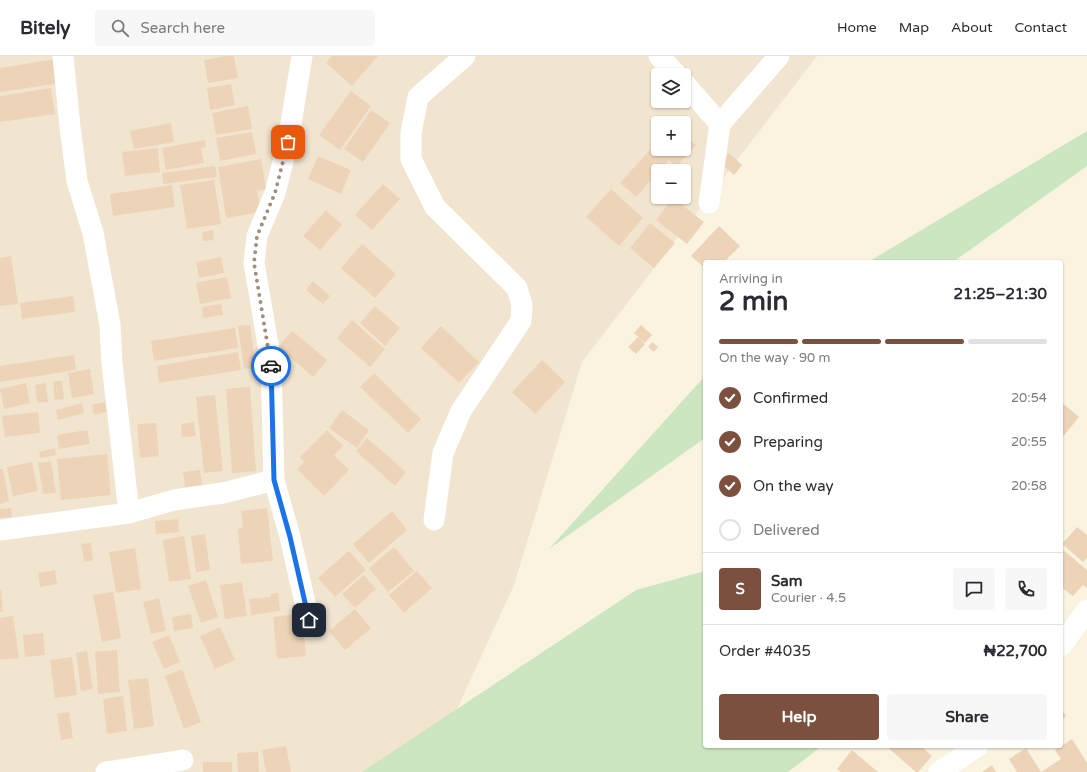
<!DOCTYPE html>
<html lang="en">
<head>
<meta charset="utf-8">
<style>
	body { margin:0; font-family:"Varela Round",sans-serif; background:#f7f7f7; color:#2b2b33; height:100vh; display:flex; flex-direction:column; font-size:15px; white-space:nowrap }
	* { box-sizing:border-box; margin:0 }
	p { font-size:13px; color:#7c7c81 }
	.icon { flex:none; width:22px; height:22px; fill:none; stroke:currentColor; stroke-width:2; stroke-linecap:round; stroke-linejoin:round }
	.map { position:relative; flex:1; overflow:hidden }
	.details { position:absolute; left:703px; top:204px; width:360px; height:488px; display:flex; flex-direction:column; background:#fff; border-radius:4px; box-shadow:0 1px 3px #0004 }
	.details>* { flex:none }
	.tools { position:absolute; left:651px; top:12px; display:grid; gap:8px }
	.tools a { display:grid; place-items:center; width:40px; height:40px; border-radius:4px; background:#fff; box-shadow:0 1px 3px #0004; font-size:20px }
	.pin { position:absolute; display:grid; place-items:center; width:34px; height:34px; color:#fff; margin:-17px; border-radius:8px; box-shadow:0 2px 6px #0006 }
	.courier { position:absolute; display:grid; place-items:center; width:40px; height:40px; margin:-20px; border:3px solid #1a73e8; border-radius:50%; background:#fff; color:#222; box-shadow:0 1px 5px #0007 }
	.summary em { font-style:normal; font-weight:800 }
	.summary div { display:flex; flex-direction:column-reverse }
	.summary { display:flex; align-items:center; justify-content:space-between; height:68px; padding:0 16px }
	h1 { font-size:26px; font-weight:800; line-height:30px }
	.bar { display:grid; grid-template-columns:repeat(4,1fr); gap:6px 4px; align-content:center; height:48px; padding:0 16px }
	.bar i { height:5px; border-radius:3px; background:#e1e1e2 }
	.bar .on { background:#7b503e }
	.bar p { grid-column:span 4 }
	.line { display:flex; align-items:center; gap:10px; padding:0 16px; border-top:1px solid #e1e1e2 }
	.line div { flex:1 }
	.round { display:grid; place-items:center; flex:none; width:42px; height:42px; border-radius:4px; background:#f7f7f7 }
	ol { padding:0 16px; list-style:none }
	li { display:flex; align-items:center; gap:12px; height:44px }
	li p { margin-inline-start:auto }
	li .icon { padding:4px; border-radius:50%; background:#7b503e; color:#fff; stroke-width:4 }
	li:last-child { color:#7c7c81 }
	li i { width:22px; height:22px; border:2px solid #e1e1e2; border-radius:50% }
	.button { display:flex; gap:8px; margin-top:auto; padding:8px 16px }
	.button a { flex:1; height:46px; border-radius:4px; background:#7b503e; color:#fff; font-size:16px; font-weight:800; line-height:46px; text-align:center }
	.button a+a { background:#f7f7f7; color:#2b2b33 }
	header { display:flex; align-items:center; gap:24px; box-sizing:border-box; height:56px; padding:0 20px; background:#fff; border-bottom:1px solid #e1e1e2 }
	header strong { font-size:19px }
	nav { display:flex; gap:22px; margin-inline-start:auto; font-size:14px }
	.search { width:280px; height:36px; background:#f7f7f7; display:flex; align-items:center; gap:10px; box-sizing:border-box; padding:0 14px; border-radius:4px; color:#7c7c81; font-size:15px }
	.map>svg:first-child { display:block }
	.residential { fill:#f1e5cf; fill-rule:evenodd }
	.green { fill:#cbe6c0 }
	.building { fill:#edd4b9 }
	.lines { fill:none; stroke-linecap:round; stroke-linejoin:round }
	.minor { stroke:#fff; stroke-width:21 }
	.done { stroke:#a0907e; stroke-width:4; stroke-dasharray:0 7.2 }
	.route { stroke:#1a73e8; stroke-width:5 }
</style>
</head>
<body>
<header>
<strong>Bitely</strong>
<div class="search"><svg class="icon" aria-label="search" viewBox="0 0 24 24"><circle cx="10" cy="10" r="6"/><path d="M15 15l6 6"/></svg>Search here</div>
<nav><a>Home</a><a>Map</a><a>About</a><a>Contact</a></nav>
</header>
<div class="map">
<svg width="1087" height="716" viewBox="0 0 1087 716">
	<rect width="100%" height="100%" fill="#faf3e0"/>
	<path class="residential" d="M0,0H817L582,306L514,529L428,716H0ZM658,19H684V45H658ZM658,67H684V93H658ZM658,115H684V141H658Z"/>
	<path class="green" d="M1087,75V110L953,206H868Z
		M705,320V382L549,493Z
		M705,515V690H822L788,716H362L636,534Z"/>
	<path class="building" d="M226,0H234L238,22L208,27L204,4Z
		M332,0H378L352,30L326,7Z
		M57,3L60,27L0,36V12Z
		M231,28L235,49L210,54L207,32Z
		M51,32L55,58L0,66V40Z
		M351,35L371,50L340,94L319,79Z
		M248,50L252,73L216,79L212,57Z
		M371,54L390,67L363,106L344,93Z
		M171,67L174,86L134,93L130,75Z
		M252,76L256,98L220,105L216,82Z
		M684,78L696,89L676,111L669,104L636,141L620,127L658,85V93H684Z
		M205,84L206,91L201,92L204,107L166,114L162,92Z
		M158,92L160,116L125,120L122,96Z
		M729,97L742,109L734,119L720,107Z
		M318,100L351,114L341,138L308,123Z
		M261,103L266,133L257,135L261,156L226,162L218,111Z
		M215,110L217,121L163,128L162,117Z
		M214,124L221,168L187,173L180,129Z
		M383,128L400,143L372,174L355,159Z
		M172,129L175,151L113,160L110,138Z
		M611,133L643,162L619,190L586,161Z
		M673,142L704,166L687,188L656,164Z
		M326,154L342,169L320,194L303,180Z
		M650,167L675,187L654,212L630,192Z
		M719,170L740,190L724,206H705V212L691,200Z
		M213,174L214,184L203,185L202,176Z
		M362,188L396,218L375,242L341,212Z
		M11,200L18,248L0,250V202Z
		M221,201L224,217L199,222L196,206Z
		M227,221L231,242L200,248L196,227Z
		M313,225L330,240L323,248L306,234Z
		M73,240L75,256L22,263L20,247Z
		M221,248L223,259L203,262L202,251Z
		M375,250L400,272L385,290L360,267Z
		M352,264L385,293L370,311L337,282Z
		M250,269L256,312L244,313L238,270Z
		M641,269L652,279L645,287L634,277Z
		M441,270L479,306L459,327L421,292Z
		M235,272L238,292L154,305L151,285Z
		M292,275L327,304L313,321L278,291Z
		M638,281L645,288L636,298L628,291Z
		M652,286L658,291L654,296L648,291Z
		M238,296L241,314L159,327L157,310Z
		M74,299L76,314L0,326V310Z
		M542,304L565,326L535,358L512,336Z
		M90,313L94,338L72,342L68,317Z
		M374,317L421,363L408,377L360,331Z
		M53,325H62L64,343L55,344Z
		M26,327L30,347L4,353L0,333Z
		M46,327L48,346L37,347L35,329Z
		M250,331L256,415L232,417L226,333Z
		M215,339L223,415L204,417L196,341Z
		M105,346L107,356L94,359L92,349Z
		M1061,346L1079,361L1061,383Z
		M82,347L84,357L58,364L56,354Z
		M342,354L369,374L357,392L329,372Z
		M38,356L40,377L5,381L2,360Z
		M194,366L196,380L182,381L181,368Z
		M156,367L159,400L140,402L137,368Z
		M87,374L90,388L59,393L57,379Z
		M327,374L343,390L334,399L349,414L324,440L297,413L304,406L300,401Z
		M367,382L406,416L395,430L356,395Z
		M55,392L56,399L41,402L39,396Z
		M107,398L111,439L61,444L57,403Z
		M51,405L56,437L43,438L38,407Z
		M32,406L38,435L13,440L7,411Z
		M0,413H3L9,445L0,448Z
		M200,414L202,429L185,431L183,416Z
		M11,452L12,461L0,462V453Z
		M267,452L273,505L241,508L238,473L243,472L241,455Z
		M392,455L407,474L369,507L353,488Z
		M178,463L179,476L156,478L155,465Z
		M1077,471L1087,479V502L1083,506L1062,488Z
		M205,478L210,514L196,516L191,480Z
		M184,480L191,523L169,526L163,484Z
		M91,487L93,504L84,506L81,488Z
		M394,491L414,515L388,536L369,512Z
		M135,492L141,533L116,537L109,496Z
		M1061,492L1087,514V532L1083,529L1073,540L1061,531Z
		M349,495L366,514L335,541L318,522Z
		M55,514L57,528L40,531L38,517Z
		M417,515L432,532L404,557L389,539Z
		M364,519L376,533L355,552L342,538Z
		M206,524L218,561L201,567L188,530Z
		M242,526L247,560L225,563L220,529Z
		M0,534H1L3,555L0,556Z
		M113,536L121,582L102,586L93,539Z
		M278,537L280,555L251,559L249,543L271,541L270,538Z
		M159,542L166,575L151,578L143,546Z
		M355,553L371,572L345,594L329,575Z
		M302,557L306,600L277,603L273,561Z
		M191,558L193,572L174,575L172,561Z
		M13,560L19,602L0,604V562Z
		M220,571L235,604L215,613L200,580Z
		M43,577L45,599L25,601L23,579Z
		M169,579L180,606L164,613L152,586Z
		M117,594L120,636L98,638L95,596Z
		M87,595L93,633L81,635L76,597Z
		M72,601L77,639L55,642L50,604Z
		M182,613L201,666L184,673L165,620Z
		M148,622L154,670L134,673L128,624Z
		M123,640L127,675L107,678L103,643Z
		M1061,653L1066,660L1061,664Z
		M69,656L73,682L61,684L57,658Z
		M1072,683L1087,707V716H1017L1009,703L1026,692L1041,716L1061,703L1055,694Z
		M286,690L291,716H266L262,694Z
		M886,690H921L932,700L918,716H916Z
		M852,694L878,716H841L837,713Z
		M258,696L259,716H238L237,697Z
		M203,706H232V716H203Z
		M992,709L996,716H982Z"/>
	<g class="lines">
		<path class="minor" d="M63,0L70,71L77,125L93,177L110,269L112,307L129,457
			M302,0L288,86L275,137L257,180L254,207L271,306L274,424L290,481L309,564
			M659,0L677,19
			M684,27L720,68L709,147
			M720,68L779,0
			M434,464L443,397L461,355L521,265L522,249L517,232L435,151L411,103V77L418,41L465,0
			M0,474L129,457L174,444L223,437L274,424
			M1061,590L1087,554
			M106,716L183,704
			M939,716L978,690"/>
	</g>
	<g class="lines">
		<path class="done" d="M271,310L254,207L257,180L275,137L288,86"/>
		<path class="route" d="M271,310L274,424L290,481L309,564"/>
	</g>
</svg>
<div class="tools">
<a><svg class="icon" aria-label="layers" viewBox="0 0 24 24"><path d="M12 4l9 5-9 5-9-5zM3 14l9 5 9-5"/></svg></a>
<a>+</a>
<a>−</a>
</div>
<div class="pin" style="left:288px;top:86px;background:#ea580c"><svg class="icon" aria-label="bag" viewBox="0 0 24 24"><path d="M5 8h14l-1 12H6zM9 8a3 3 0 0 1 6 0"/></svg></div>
<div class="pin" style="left:309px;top:564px;background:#1f2937"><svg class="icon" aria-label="home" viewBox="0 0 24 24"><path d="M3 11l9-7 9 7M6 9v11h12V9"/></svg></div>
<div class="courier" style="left:271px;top:310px"><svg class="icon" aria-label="car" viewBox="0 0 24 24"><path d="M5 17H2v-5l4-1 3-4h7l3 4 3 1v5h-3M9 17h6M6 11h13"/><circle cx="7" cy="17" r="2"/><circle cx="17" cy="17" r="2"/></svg></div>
<section class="details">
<div class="summary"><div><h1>2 min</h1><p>Arriving in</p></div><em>21:25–21:30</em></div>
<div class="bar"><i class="on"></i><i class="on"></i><i class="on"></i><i></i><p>On the way · 90 m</p></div>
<ol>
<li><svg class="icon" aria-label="check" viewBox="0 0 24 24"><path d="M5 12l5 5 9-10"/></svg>Confirmed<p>20:54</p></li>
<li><svg class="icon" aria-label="check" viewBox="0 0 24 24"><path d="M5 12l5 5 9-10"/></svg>Preparing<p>20:55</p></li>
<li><svg class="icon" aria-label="check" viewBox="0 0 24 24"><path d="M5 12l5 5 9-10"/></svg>On the way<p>20:58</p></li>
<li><i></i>Delivered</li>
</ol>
<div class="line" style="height:72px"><b class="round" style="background:#7b503e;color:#fff">S</b><div><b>Sam</b><p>Courier · 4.5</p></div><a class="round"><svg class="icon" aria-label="chat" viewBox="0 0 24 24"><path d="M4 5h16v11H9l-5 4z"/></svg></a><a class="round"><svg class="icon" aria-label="phone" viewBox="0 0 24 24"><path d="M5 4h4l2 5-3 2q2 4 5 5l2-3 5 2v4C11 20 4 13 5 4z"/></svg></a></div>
<div class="line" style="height:52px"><div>Order #4035</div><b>₦22,700</b></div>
<div class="button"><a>Help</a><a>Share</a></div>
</section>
</div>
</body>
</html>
